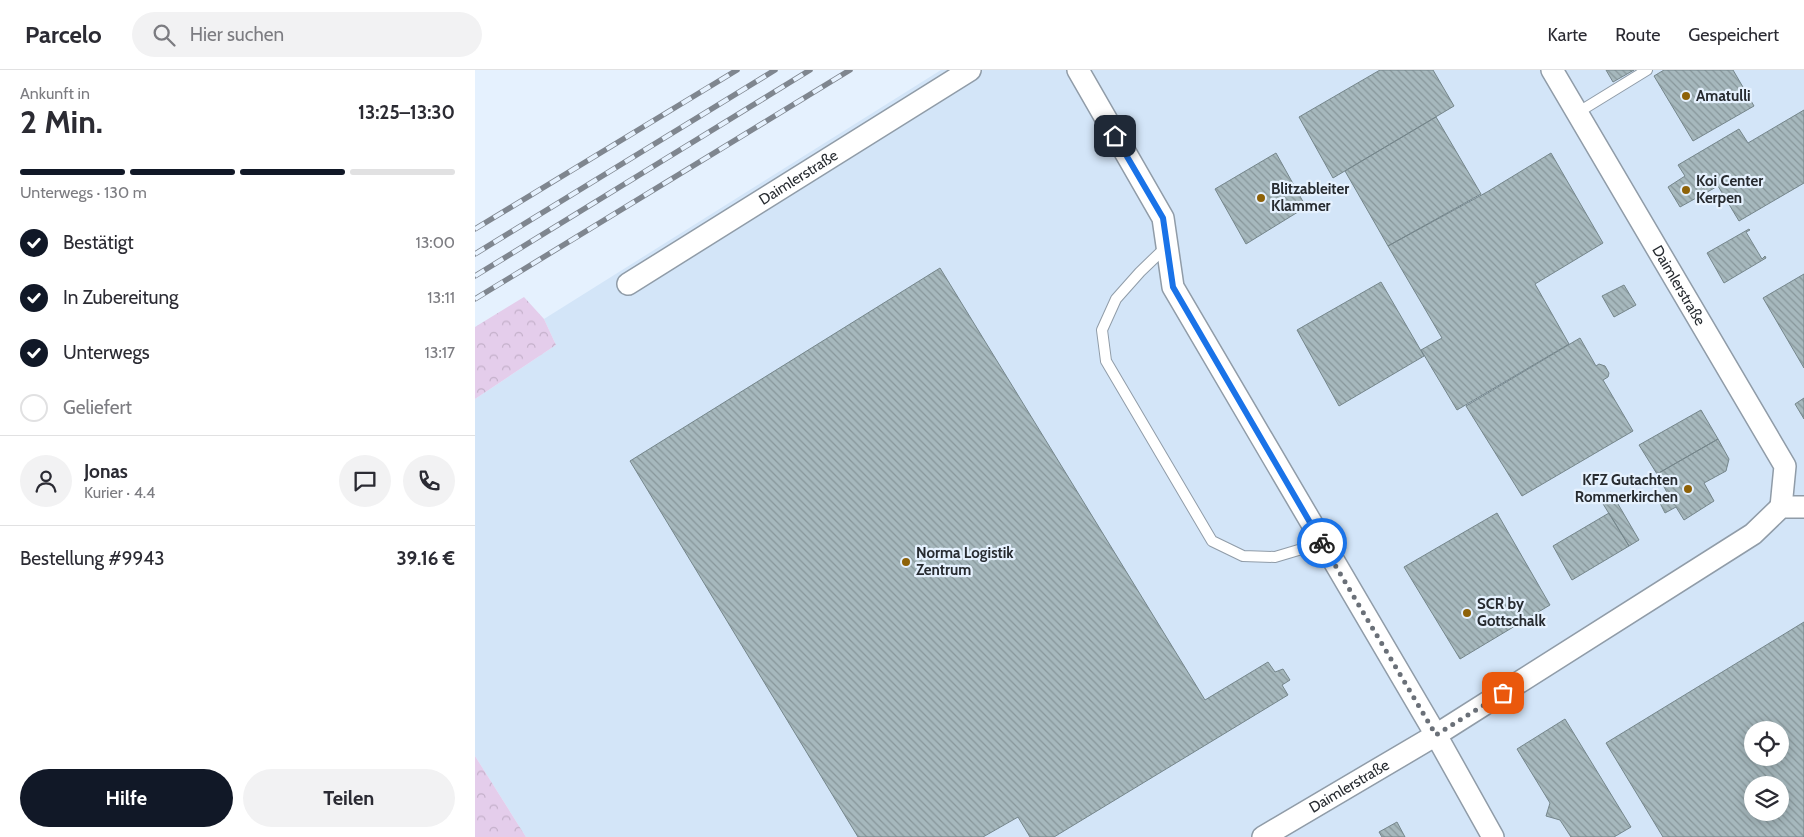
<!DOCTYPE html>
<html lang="de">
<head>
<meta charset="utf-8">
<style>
	body { margin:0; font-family:Cabin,sans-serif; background:#f2f2f3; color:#2b2b33; height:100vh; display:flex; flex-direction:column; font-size:19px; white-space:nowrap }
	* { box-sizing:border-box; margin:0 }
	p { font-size:16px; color:#7c7c81 }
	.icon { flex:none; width:28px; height:28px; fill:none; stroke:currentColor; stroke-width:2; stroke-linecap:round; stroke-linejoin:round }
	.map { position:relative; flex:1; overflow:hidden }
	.side { display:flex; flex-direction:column; background:#fff; width:475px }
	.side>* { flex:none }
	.fabs { position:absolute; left:1269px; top:651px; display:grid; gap:10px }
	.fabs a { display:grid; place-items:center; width:45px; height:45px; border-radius:50%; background:#fff; box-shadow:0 2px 12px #0003; font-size:25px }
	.pin { position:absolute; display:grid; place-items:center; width:42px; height:42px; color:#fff; margin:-21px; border-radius:10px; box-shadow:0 2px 8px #0006 }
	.courier { position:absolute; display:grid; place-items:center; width:50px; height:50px; margin:-25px; border:4px solid #1a73e8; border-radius:50%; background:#fff; color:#222; box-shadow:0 1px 6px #0007 }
	.overview em { font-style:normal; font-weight:700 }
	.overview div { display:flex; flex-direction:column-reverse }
	.overview { display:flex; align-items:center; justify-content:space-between; height:85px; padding:0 20px }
	h1 { font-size:32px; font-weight:700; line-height:38px }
	.bar { display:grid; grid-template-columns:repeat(4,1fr); gap:8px 5px; align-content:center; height:60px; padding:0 20px }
	.bar i { height:6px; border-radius:4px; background:#e1e1e2 }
	.bar .current { background:#111827 }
	.bar p { grid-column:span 4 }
	.line { display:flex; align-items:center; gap:12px; padding:0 20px; border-top:1px solid #e1e1e2 }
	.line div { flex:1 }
	.round { display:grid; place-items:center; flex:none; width:52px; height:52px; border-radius:26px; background:#f2f2f3 }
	ol { padding:0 20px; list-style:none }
	li { display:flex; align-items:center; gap:15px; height:55px }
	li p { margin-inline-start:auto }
	li .icon { padding:5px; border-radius:50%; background:#111827; color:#fff; stroke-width:4 }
	li:last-child { color:#7c7c81 }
	li i { width:28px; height:28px; border:2px solid #e1e1e2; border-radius:50% }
	.cta { display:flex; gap:10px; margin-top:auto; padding:10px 20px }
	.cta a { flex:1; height:58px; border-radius:30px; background:#111827; color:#fff; font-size:20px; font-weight:700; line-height:58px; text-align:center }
	.cta a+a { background:#f2f2f3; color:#2b2b33 }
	header { display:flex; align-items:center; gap:30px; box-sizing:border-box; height:70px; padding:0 25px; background:#fff; border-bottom:1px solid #e1e1e2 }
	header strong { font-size:24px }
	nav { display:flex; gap:28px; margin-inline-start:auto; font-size:18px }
	.search { width:350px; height:45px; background:#f2f2f3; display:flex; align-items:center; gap:12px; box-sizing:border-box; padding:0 18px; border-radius:28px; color:#7c7c81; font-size:19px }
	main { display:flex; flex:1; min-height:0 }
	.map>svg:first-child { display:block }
	.built { fill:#d3e5f8; fill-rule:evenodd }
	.forest { fill:url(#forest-crowns) }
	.building { fill:url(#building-back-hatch); stroke:#75868b; fill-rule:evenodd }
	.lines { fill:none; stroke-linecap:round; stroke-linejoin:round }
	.lane-casing { stroke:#909ca8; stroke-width:12 }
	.street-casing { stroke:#909ca8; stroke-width:24 }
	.lane { stroke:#fff; stroke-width:10 }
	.street { stroke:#fff; stroke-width:21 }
	.rail-casing { stroke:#7f868f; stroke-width:5.5 }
	.rail { stroke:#e5f1fe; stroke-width:4; stroke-dasharray:11; stroke-linecap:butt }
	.done { stroke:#6a7078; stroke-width:5; stroke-dasharray:0 9 }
	.route { stroke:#1a73e8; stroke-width:6 }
	.poi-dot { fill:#8e6208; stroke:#e5f1fe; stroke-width:2 }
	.labels { text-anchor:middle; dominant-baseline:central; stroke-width:4.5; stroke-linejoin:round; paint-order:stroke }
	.poi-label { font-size:15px; font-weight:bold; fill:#272b30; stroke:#e5f1fe; text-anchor:start }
	.street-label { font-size:15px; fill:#272b30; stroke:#e5f1fe }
</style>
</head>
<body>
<header>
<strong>Parcelo</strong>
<div class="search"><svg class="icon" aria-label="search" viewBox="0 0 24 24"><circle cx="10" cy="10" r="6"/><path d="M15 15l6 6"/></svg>Hier suchen</div>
<nav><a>Karte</a><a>Route</a><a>Gespeichert</a></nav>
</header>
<main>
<section class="side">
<div class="overview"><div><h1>2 Min.</h1><p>Ankunft in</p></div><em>13:25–13:30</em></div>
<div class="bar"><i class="current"></i><i class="current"></i><i class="current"></i><i></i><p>Unterwegs · 130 m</p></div>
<ol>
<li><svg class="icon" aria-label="check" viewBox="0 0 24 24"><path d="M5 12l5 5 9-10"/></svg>Bestätigt<p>13:00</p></li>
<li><svg class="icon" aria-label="check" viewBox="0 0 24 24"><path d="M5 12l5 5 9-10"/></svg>In Zubereitung<p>13:11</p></li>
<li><svg class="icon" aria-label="check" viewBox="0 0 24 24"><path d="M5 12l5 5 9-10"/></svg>Unterwegs<p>13:17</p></li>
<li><i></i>Geliefert</li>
</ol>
<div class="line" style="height:90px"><a class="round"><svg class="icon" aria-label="person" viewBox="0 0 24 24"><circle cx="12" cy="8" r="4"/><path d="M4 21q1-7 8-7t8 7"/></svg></a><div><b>Jonas</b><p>Kurier · 4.4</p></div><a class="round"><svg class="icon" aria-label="chat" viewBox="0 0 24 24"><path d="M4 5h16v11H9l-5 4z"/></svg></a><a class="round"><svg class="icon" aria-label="phone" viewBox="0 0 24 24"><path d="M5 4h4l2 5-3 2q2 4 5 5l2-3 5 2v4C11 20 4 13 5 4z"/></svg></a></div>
<div class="line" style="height:65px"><div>Bestellung #9943</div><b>39.16 €</b></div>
<div class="cta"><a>Hilfe</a><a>Teilen</a></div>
</section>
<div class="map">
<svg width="1329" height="767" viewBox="0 0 1329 767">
	<defs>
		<pattern id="forest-crowns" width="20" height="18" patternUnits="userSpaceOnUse" patternTransform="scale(1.25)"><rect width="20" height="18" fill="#e4cdeb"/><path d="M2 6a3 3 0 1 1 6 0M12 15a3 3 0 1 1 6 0" fill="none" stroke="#c4b0ca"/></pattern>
		<pattern id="building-back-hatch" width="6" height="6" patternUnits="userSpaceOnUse" patternTransform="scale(1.25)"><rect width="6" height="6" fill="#a6b8bd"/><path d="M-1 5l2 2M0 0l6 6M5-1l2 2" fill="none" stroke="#87969a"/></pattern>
	</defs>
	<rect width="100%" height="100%" fill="#e5f1fe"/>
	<path class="built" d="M466,0H1329V767H51L0,686V329L81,275L69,249ZM1278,660H1305V688H1278ZM1278,715H1305V742H1278Z"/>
	<path class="forest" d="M49,227L69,249L81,275L0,329V257Z
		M0,686L51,767H0Z"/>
	<path class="building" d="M905,0H958L979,36L858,108L824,47Z
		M1131,0H1159L1138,12Z
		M1189,0H1258L1279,36L1218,71L1179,6Z
		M1329,40V113L1264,151L1243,116L1205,137L1193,117L1210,106L1203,95L1264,59L1273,73Z
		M961,47L1006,124L913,176L870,101Z
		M801,83L831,137L771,174L740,119Z
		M1076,83L1128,173L1060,214L1094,274L982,340L946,280L967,268L913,176L1012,122Z
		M1274,159L1275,160L1271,162L1287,189L1290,186L1291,188L1249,213L1232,183Z
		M465,198L730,630L793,592L800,602L808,599L815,610L807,615L813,625L579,767H555L543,747L508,767H383L155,391Z
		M1329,204V298L1288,228Z
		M906,212L949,286L864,336L822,260Z
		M1149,215L1161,235L1139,247L1127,226Z
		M1105,268L1121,296L1124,294L1130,296L1134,303L1133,307L1128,310L1158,361L1047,426L991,336Z
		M1329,328V349L1320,334Z
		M1226,340L1243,369L1182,404L1164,375Z
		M1243,369L1254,389L1251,401L1229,413L1239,431L1209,450L1201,437L1190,443L1184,431L1194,426L1182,404Z
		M1136,422L1164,470L1154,476L1125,429Z
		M1022,443L1075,535L985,589L929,497Z
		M1134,443L1154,476L1097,510L1078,476Z
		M1329,552V767H1188L1131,673ZM1278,660H1305V688H1278ZM1278,715H1305V742H1278Z
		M1090,649L1156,757L1139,767H1096L1085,750L1071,746L1075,733L1042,679Z
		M922,752L930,767H907L904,762Z"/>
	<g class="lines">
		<g class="lane-casing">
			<path id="lane" d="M1102,43L1172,0
				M692,176L665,202L641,229L627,260L631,291L737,471L768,486L800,487L847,473"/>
		</g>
		<g class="street-casing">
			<g id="street">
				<path d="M603,0L688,148L698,217L961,665L1018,767"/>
				<path id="s1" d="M1077,0L1310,396L1306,437"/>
				<path id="s2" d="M153,214L495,0"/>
				<path id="s3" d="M788,767L961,665L1278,464L1306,437H1329"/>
			</g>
		</g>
		<use href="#lane" class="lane"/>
		<use href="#street" class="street"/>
		<g class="rail-casing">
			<path id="rail" d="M0,159L262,0
				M0,184L300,0
				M0,206L335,0
				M0,229L375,0"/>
		</g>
		<use href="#rail" class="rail"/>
	</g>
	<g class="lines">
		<path class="done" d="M847,473L961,665L1028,623"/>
		<path class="route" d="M640,66L688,148L698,217L847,473"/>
	</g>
	<g class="poi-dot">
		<circle cx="1211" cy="26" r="5"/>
		<circle cx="1211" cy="120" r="5"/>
		<circle cx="786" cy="128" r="5"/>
		<circle cx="1213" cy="419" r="5"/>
		<circle cx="431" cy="492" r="5"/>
		<circle cx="992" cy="543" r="5"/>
	</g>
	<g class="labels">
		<g class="poi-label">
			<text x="1221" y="26">Amatulli</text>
			<text x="1221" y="111">Koi Center<tspan x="1221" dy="17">Kerpen</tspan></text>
			<text x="796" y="119">Blitzableiter<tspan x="796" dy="17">Klammer</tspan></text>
			<text x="1203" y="410" text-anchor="end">KFZ Gutachten<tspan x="1203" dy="17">Rommerkirchen</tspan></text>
			<text x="441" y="483">Norma Logistik<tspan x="441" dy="17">Zentrum</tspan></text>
			<text x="1002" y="534">SCR by<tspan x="1002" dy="17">Gottschalk</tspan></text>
		</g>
		<g class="street-label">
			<text stroke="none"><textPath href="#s2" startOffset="201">Daimlerstraße</textPath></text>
			<text stroke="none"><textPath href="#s1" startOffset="250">Daimlerstraße</textPath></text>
			<text stroke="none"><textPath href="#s3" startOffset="100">Daimlerstraße</textPath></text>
		</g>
	</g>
</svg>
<div class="fabs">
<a><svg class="icon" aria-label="locate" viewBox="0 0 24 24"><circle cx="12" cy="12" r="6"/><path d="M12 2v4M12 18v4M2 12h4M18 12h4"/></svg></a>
<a><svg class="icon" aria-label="layers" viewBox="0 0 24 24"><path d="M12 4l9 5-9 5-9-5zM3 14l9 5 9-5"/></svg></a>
</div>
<div class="pin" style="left:1028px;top:623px;background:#ea580c"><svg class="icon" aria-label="bag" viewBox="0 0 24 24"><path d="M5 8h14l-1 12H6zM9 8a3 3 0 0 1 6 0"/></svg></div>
<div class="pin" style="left:640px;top:66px;background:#1f2937"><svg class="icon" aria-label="home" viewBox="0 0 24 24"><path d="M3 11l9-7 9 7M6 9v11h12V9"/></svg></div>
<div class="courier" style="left:847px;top:473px"><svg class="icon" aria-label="bike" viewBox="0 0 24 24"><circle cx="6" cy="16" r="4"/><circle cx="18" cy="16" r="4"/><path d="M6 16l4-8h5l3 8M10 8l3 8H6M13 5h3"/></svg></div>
</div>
</main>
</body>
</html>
